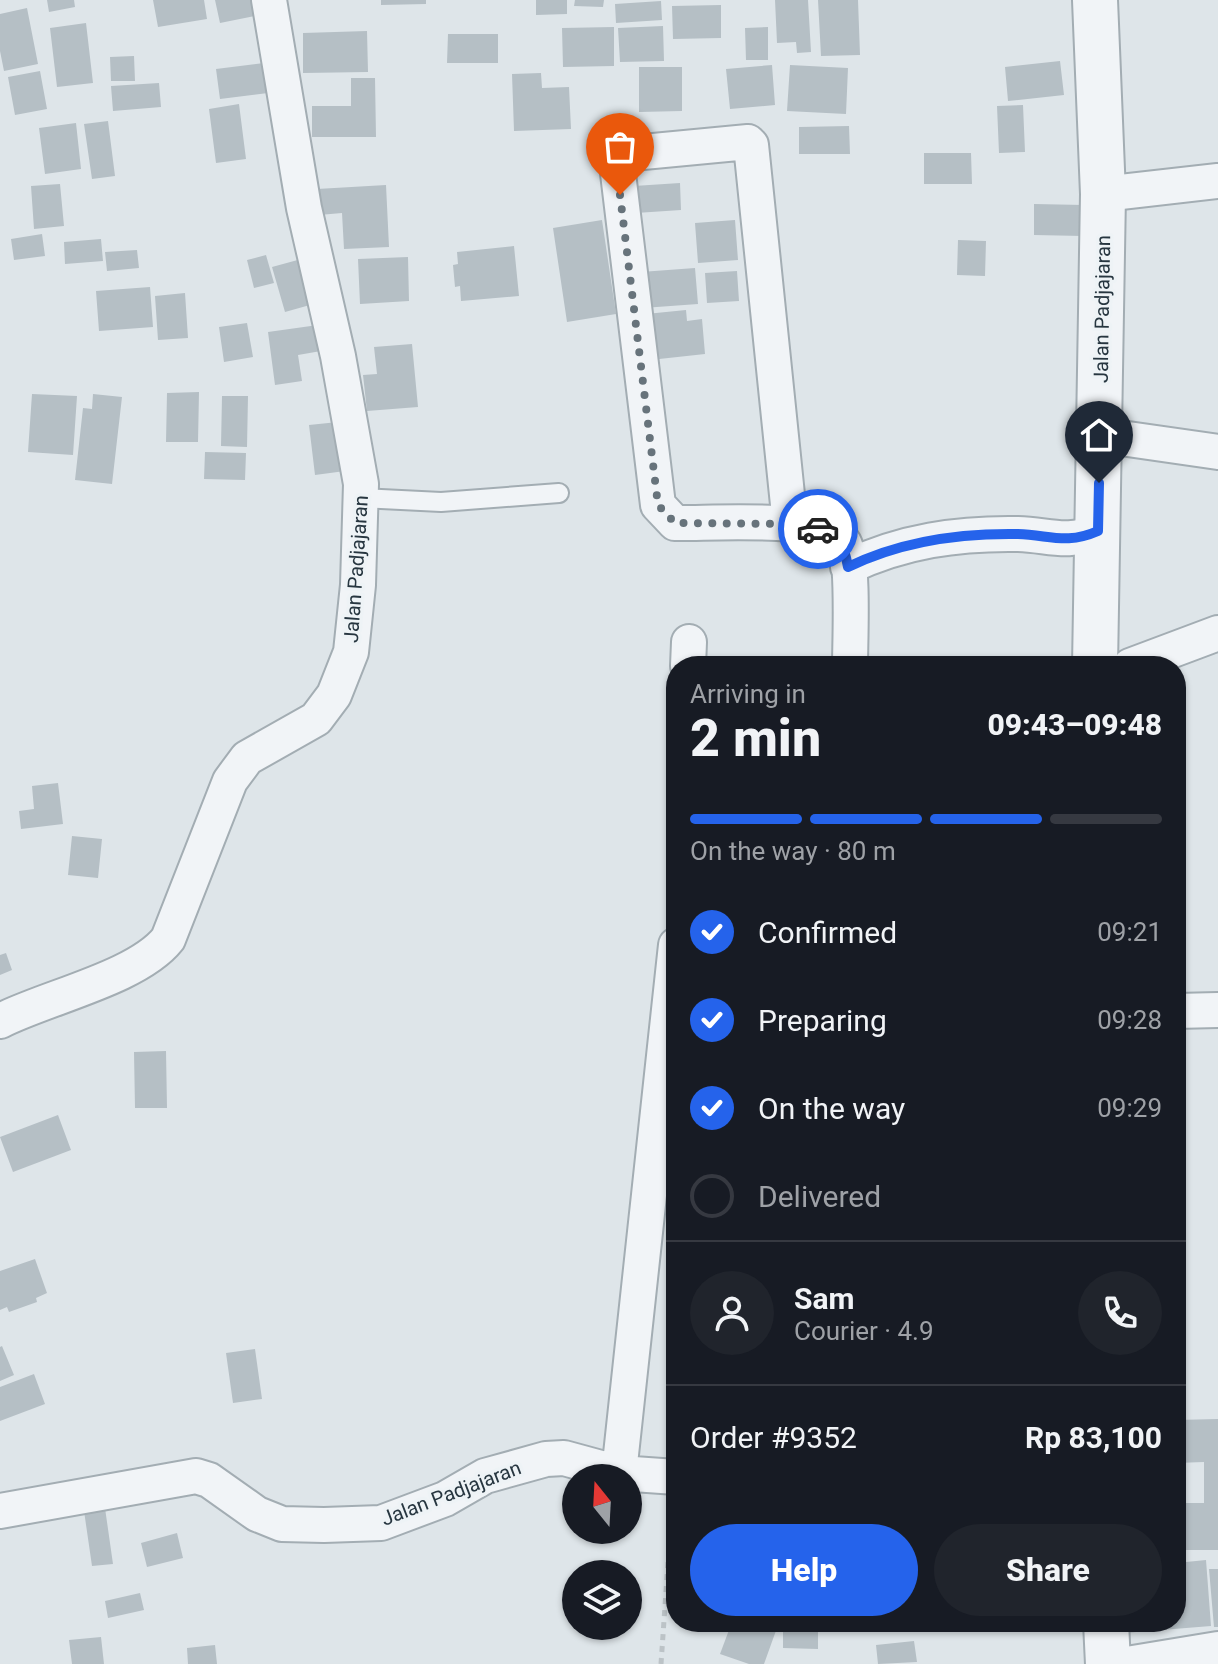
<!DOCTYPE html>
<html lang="en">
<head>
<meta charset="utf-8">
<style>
	body { margin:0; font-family:Roboto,sans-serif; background:#20242c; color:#f1f3f6; height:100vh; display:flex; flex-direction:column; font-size:30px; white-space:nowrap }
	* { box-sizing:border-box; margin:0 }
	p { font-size:26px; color:#9ea1a6 }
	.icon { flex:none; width:44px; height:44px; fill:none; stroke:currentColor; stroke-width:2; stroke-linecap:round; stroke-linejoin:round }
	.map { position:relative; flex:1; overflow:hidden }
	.sheet { position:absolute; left:666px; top:656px; width:520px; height:976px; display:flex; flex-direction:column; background:#171b24; border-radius:32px; box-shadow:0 2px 6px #0004 }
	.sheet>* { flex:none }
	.needle { width:52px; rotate:342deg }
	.fabs { position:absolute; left:562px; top:1464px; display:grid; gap:16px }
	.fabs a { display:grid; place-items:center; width:80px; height:80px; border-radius:50%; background:#171b24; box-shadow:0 2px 6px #0004; font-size:40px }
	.pin { position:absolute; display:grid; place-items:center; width:68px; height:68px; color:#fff; margin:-82px -34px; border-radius:50% 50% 50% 0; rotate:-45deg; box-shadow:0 0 8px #0007 }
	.pin .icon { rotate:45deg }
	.courier { position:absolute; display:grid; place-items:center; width:80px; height:80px; margin:-40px; border:6px solid #2563eb; border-radius:50%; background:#fff; color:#222; box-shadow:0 2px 10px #0007 }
	.headline em { font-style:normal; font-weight:800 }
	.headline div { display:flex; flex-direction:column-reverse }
	.headline { display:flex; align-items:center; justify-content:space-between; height:136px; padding:0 24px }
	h1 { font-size:52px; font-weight:800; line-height:60px }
	.bar { display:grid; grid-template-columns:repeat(4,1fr); gap:12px 8px; align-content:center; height:96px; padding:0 24px }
	.bar i { height:10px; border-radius:6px; background:#363941 }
	.bar .on { background:#2563eb }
	.bar p { grid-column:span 4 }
	.line { display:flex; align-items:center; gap:20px; padding:0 24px; border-top:2px solid #363941 }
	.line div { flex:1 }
	.round { display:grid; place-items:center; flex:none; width:84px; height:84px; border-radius:42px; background:#20242c }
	ol { padding:0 24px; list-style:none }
	li { display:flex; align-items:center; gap:24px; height:88px }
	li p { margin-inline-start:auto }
	li .icon { padding:8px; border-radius:50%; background:#2563eb; color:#fff; stroke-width:4 }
	li:last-child { color:#9ea1a6 }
	li i { width:44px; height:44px; border:4px solid #363941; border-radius:50% }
	.button { display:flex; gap:16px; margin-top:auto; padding:16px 24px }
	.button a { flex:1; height:92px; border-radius:48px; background:#2563eb; color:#fff; font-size:32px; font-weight:800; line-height:92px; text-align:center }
	.button a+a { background:#20242c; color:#f1f3f6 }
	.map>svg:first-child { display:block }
	.building { fill:#b5bfc5 }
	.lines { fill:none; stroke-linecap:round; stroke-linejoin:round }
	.service-casing { stroke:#a3adb3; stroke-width:22 }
	.minor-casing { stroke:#a3adb3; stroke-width:38 }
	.tertiary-casing { stroke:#a3adb3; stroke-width:48 }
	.path { stroke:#bcc3c7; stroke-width:5; stroke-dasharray:6 6; stroke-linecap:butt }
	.service { stroke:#f1f4f7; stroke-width:18 }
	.minor { stroke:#f1f4f7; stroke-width:34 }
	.tertiary { stroke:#f1f4f7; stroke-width:44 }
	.done { stroke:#67737b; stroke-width:8; stroke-dasharray:0 14.4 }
	.route { stroke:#2563eb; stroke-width:10 }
	.labels { text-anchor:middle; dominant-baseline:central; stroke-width:7; stroke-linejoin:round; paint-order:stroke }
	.street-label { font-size:20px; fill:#273640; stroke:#eef3f6 }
</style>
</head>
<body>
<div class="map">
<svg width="1218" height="1664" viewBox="0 0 1218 1664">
	<rect width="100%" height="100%" fill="#dee5e9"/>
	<path class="building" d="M47,0H74L75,7L49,12Z
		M153,0H204L207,19L158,27Z
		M215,0H262L265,14L220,23Z
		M381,0H426V4L381,5Z
		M536,0H567V14L536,15Z
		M575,0H604L603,7L574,6Z
		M775,0H808L811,52L797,53L796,42L777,43Z
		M818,0H858L860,55L821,56Z
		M661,1L662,20L616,23L615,4Z
		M721,5V38L673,39L672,6Z
		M27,8L38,64L4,71L0,51V14Z
		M86,23L93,83L57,87L50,28Z
		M663,26L664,61L620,62L618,28Z
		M614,27V66L563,67L562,28Z
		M768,27V60H746L745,28Z
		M367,31L368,72L303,73V33Z
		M448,34H498V63H447Z
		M134,56L135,81H111L110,57Z
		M1060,61L1064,95L1008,101L1005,67Z
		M272,62L276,92L220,99L216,69Z
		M772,65L775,105L730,109L726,69Z
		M790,65L848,68L846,114L787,111Z
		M639,67H682V111L639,112Z
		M40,71L47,109L15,115L8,77Z
		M541,73L542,88L569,87L571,129L514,131L512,74Z
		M351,78H375L376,137H312V106H351Z
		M159,83L161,107L113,111L111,86Z
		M239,104L246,159L216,163L209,109Z
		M1023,105L1025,152L999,153L997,106Z
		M108,121L115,176L92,179L84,124Z
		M76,123L81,169L45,174L39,128Z
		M849,126L850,154H799V127Z
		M924,153H971L972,184H924Z
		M680,183L681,210L636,213L634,186Z
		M60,184L64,226L34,229L31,186Z
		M386,185L389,247L344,249L342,213L319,215L317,189Z
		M1034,204L1084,205L1083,236L1034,235Z
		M602,220L616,314L567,322L553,228Z
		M735,220L738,260L698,263L695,223Z
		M42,234L45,256L14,260L11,239Z
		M101,239L103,261L65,264L64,242Z
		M958,240L986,241L985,276L957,275Z
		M514,246L519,296L461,301L460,286L455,287L453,265L458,264L457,252Z
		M137,250L139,268L107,271L105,252Z
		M266,255L274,283L254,288L247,260Z
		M408,257L409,301L360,304L358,259Z
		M305,258L317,303L285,312L272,267Z
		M695,268L698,304L643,308L641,272Z
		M737,271L739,301L707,303L705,273Z
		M150,287L153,327L99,331L96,291Z
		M185,293L188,338L158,340L155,296Z
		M686,310L687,321L702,319L705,354L650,360L646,314Z
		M247,323L253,357L224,362L219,327Z
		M318,325L321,351L298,355L302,381L275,385L268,332Z
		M412,344L418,407L367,411L363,375L377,374L374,347Z
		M199,392L198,442H166L167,393Z
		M32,394L77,396L73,455L28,452Z
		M93,394L122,397L112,484L75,480L83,408L92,409Z
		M222,396H248L247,447L221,446Z
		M338,422L345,471L315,475L309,425Z
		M205,452L246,453L245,480L204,479Z
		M58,783L63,824L21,829L19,811L34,809L32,786Z
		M72,836L102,839L98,878L68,875Z
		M6,953L12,970L0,975V955Z
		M166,1051L167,1108H135L134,1052Z
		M58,1115L71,1150L13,1172L0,1137Z
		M35,1259L47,1293L36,1298L37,1302L9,1312L7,1307L0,1310V1271Z
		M2,1346L14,1375L0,1381V1347Z
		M255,1349L262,1399L233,1403L226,1353Z
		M34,1374L45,1404L0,1421V1387Z
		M1218,1419V1550H1176V1503H1204V1462L1176,1463V1420Z
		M104,1501L113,1564L92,1566L83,1504Z
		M177,1533L183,1558L147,1567L141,1543Z
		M1206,1560L1211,1626L1124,1633L1123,1622H1176V1563Z
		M1209,1569H1218V1627H1214Z
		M140,1593L144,1610L108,1618L105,1601Z
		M691,1622H725L724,1632L690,1629Z
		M732,1622L778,1625L764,1664H749L720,1654Z
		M783,1622H818V1649L783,1648Z
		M101,1637L104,1664H72L69,1640Z
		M914,1641L917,1662L878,1664L876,1645Z
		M215,1645L217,1664H188L187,1648Z"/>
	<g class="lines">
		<g class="service-casing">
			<path id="service" d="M361,498L441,502L559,493"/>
		</g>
		<g class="minor-casing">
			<path id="minor" d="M1103,194L1218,181
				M1100,435L1218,452
				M790,524L751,145L748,142L622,154L617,165L658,505L675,523C708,524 827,514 844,543C854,561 850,641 850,666
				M848,567C902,541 958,533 1018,534C1050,535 1066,545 1098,531
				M688,666L689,642
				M1130,666L1218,633
				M1176,1011L1218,1010
				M0,1021C47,997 137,978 168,939L230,781L247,758L316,719L334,695L351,652L358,585L361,484L338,356L304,208L269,0
				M619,1473L676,945
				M0,1511L196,1476L209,1480L257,1514L282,1524L324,1525L381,1523L445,1499L485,1476L546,1459L564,1458L619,1473L676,1477
				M1127,1664L1218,1649"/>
		</g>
		<g class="tertiary-casing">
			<path id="tertiary" d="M1095,0L1103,194L1095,666
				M1106,1622L1108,1664"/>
		</g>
		<path class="path" d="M661,1664L672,1505"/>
		<use href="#service" class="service"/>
		<use href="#minor" class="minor"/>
		<use href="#tertiary" class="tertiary"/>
	</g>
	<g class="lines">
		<path class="done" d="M620,195L658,505L675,523L790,524L818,529"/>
		<path class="route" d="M818,529C840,535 844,545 848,567C901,541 959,533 1018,534C1050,535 1066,545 1098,531L1099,483"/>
	</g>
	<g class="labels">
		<g class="street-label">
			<text transform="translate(1102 309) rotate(-89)">Jalan Padjajaran</text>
			<text transform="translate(356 569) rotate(-86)">Jalan Padjajaran</text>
			<text transform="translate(451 1493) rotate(-21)">Jalan Padjajaran</text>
		</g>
	</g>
</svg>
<div class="fabs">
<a><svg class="needle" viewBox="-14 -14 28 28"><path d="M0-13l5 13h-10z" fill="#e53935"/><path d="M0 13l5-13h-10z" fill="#9ea1a6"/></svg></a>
<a><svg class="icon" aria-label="layers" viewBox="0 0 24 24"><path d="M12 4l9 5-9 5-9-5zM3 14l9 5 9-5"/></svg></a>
</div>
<div class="pin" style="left:620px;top:195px;background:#ea580c"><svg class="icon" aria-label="bag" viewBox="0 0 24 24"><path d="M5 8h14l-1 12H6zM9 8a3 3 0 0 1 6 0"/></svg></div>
<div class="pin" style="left:1099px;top:483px;background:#1f2937"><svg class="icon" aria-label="home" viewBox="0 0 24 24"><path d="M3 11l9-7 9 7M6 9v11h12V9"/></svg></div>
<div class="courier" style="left:818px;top:529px"><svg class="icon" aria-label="car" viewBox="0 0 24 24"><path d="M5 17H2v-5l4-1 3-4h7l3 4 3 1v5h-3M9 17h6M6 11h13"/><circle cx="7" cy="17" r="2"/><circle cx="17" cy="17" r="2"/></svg></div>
<section class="sheet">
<div class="headline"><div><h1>2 min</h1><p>Arriving in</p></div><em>09:43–09:48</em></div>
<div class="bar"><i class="on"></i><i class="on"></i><i class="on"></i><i></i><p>On the way · 80 m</p></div>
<ol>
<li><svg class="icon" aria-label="check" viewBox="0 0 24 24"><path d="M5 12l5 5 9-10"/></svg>Confirmed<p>09:21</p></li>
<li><svg class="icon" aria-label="check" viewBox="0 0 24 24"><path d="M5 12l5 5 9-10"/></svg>Preparing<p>09:28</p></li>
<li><svg class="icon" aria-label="check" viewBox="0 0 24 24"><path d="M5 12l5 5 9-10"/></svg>On the way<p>09:29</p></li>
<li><i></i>Delivered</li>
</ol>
<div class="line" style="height:144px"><a class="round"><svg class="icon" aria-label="person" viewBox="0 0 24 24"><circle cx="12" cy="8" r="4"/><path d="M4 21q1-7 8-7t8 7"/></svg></a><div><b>Sam</b><p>Courier · 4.9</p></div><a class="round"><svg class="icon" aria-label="phone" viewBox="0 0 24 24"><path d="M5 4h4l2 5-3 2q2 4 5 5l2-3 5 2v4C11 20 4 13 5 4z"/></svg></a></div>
<div class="line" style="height:104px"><div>Order #9352</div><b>Rp 83,100</b></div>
<div class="button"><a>Help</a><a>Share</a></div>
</section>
</div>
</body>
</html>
